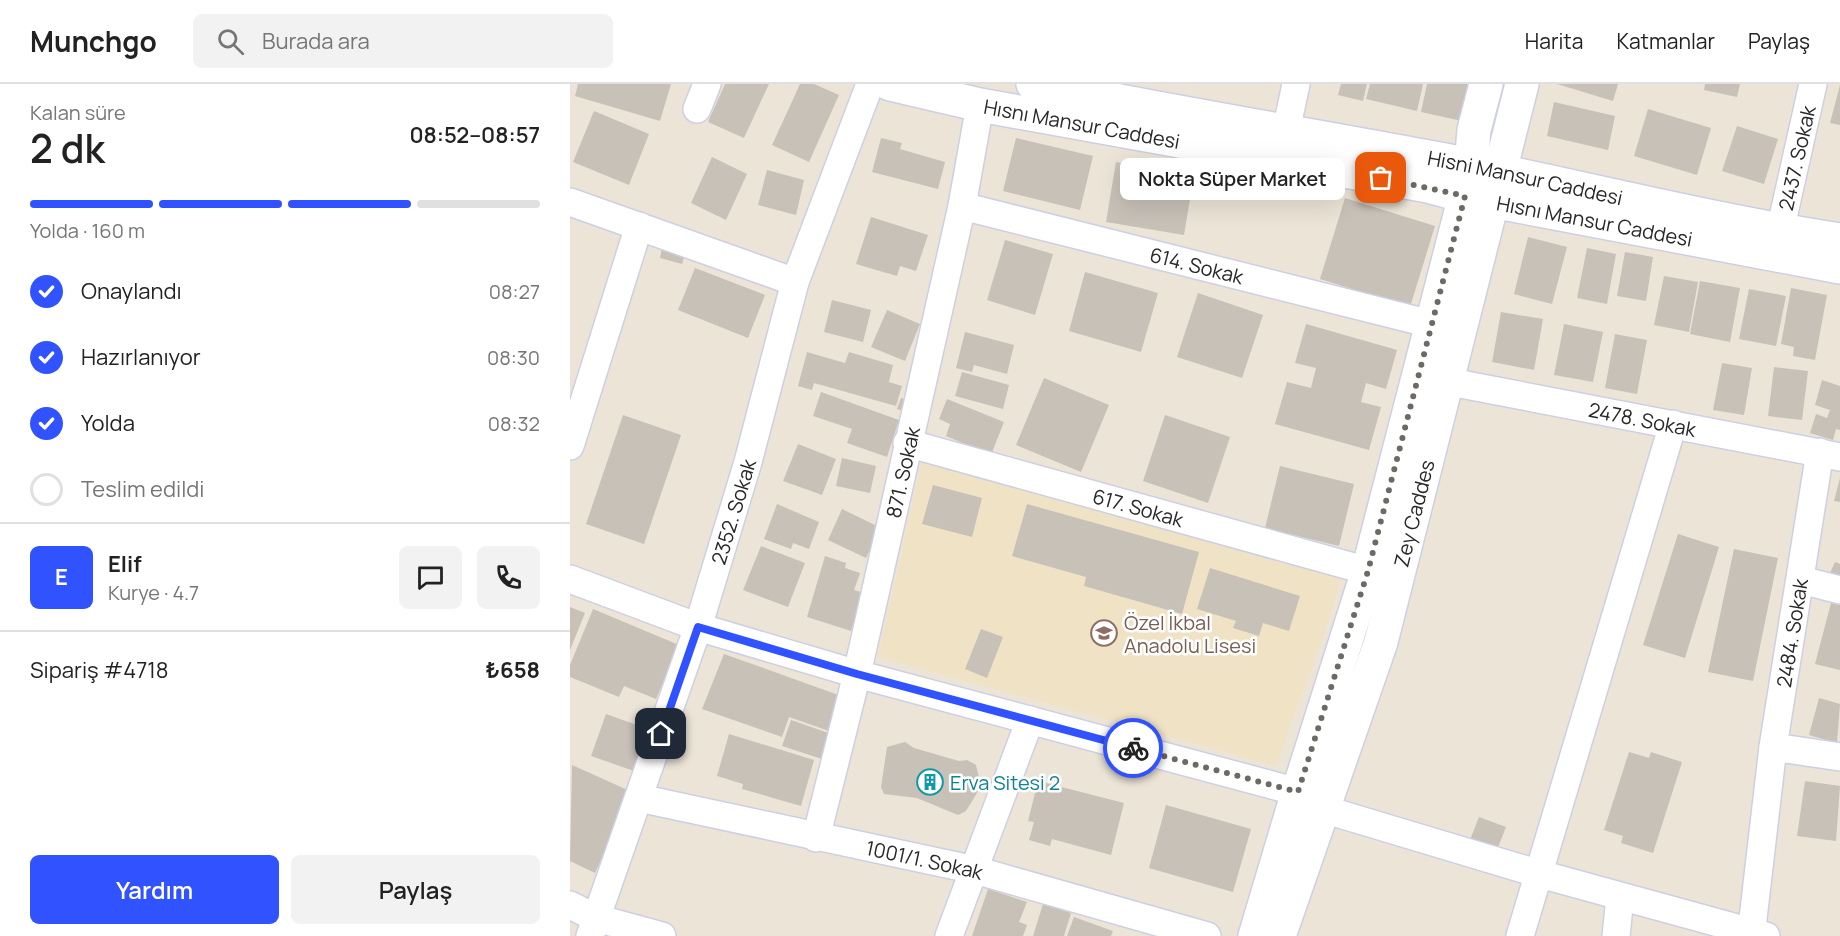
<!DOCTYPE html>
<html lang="tr">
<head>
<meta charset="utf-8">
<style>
	body { margin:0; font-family:Manrope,sans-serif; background:#f2f2f2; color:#222; height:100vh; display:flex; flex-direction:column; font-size:22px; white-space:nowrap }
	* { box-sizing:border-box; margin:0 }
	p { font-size:20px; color:#767676 }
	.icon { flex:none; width:33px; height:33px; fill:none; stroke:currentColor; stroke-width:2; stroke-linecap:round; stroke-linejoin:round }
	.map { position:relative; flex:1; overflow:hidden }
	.drawer { display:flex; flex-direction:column; background:#fff; width:570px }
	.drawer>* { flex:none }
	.pin { position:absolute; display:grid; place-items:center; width:51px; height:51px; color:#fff; margin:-26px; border-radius:12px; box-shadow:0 3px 9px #0006 }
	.courier { position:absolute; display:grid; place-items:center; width:60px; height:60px; margin:-30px; border:4px solid #3152ff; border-radius:50%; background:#fff; color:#222; box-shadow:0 2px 8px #0007 }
	.bubble { position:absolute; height:42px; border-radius:9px; background:#fff; box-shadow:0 6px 24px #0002; font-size:20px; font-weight:600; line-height:42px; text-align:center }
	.head em { font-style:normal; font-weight:600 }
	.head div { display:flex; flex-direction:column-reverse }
	.head { display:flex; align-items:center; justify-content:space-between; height:102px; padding:0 30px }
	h1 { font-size:39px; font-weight:600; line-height:45px }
	.bar { display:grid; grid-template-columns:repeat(4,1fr); gap:9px 6px; align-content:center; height:72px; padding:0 30px }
	.bar i { height:8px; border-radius:4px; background:#e0e0e0 }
	.bar .current { background:#3152ff }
	.bar p { grid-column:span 4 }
	.line { display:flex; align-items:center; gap:15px; padding:0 30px; border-top:2px solid #e0e0e0 }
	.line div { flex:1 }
	.round { display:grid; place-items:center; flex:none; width:63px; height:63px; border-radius:9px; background:#f2f2f2 }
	ol { padding:0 30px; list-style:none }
	li { display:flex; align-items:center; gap:18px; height:66px }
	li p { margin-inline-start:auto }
	li .icon { padding:6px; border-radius:50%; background:#3152ff; color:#fff; stroke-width:4 }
	li:last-child { color:#767676 }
	li i { width:33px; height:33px; border:3px solid #e0e0e0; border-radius:50% }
	.button { display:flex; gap:12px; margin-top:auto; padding:12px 30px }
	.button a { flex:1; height:69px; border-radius:9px; background:#3152ff; color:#fff; font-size:24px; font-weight:600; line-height:69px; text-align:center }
	.button a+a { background:#f2f2f2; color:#222 }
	header { display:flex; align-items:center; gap:36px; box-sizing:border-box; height:84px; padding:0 30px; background:#fff; border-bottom:2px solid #e0e0e0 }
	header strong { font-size:28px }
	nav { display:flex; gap:33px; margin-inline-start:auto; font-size:21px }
	.search { width:420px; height:54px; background:#f2f2f2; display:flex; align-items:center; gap:15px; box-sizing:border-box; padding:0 21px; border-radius:9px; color:#767676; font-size:22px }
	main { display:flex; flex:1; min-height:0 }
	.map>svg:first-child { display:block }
	.education { fill:#f0e3c5 }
	.building { fill:#c7c1b8 }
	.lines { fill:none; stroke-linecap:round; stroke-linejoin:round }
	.minor-casing { stroke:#cdd0e3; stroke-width:30 }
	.secondary-casing { stroke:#cdd0e3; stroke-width:36 }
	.minor { stroke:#fff; stroke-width:27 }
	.secondary { stroke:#fff; stroke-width:33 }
	.done { stroke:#6d6a65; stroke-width:6; stroke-dasharray:0 10.8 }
	.route { stroke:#3152ff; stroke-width:8 }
	.labels { text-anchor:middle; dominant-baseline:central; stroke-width:5; stroke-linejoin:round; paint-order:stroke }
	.street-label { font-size:20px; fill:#282828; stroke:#fff }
	.education-label { font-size:20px; fill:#785e54; stroke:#fff; text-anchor:start }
	.culture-label { font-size:20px; fill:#0d838f; stroke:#fff; text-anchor:start }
</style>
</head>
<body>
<header>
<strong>Munchgo</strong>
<div class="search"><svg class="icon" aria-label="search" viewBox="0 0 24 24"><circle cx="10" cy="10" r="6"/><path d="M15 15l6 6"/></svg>Burada ara</div>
<nav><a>Harita</a><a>Katmanlar</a><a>Paylaş</a></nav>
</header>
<main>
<section class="drawer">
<div class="head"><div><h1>2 dk</h1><p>Kalan süre</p></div><em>08:52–08:57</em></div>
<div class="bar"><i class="current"></i><i class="current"></i><i class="current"></i><i></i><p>Yolda · 160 m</p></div>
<ol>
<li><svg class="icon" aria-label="check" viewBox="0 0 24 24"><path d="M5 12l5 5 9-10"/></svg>Onaylandı<p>08:27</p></li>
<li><svg class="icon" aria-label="check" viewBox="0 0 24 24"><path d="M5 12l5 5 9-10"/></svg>Hazırlanıyor<p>08:30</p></li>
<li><svg class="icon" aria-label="check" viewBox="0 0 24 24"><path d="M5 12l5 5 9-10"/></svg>Yolda<p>08:32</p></li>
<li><i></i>Teslim edildi</li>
</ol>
<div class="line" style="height:108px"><b class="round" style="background:#3152ff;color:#fff">E</b><div><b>Elif</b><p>Kurye · 4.7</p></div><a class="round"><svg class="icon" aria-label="chat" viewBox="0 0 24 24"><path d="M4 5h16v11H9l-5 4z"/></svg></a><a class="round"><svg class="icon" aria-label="phone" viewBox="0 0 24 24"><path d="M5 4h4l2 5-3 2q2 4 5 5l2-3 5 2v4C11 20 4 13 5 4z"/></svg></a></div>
<div class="line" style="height:78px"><div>Sipariş #4718</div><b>₺658</b></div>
<div class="button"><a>Yardım</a><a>Paylaş</a></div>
</section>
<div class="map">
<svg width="1270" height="852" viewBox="0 0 1270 852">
	<rect width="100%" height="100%" fill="#ece4d7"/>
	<path class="education" d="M352,376L771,493L763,524L706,682L308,573Z"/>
	<path class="building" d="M8,0H101L90,37L5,12Z
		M155,0H199L174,54L138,38Z
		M230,0H244L269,11L239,78L202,61Z
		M771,0H797L793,17L768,11Z
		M800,0H853L847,27L796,15Z
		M857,0H901L892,37L851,28Z
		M987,0H1048L1043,17Z
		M1135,0H1170L1167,13L1134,6Z
		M1270,1V41L1260,39Z
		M984,18L1045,32L1038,66L977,52Z
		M1078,25L1141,44L1127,91L1064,72Z
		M24,27L79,50L59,101L3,78Z
		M1167,42L1208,55L1194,100L1152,87Z
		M311,54L332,59L330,65L375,78L368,105L302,88Z
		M446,54L523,72L510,126L433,107Z
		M142,73L177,90L156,136L121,119Z
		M546,78L624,91L614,151L536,138Z
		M197,86L234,96L226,131L188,121Z
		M775,114L865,142L840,223L750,195Z
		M301,133L358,151L346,187L330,182L327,192L286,180Z
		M958,153L997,163L982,220L944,210Z
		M435,156L483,170L465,231L417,216Z
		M92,164L115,170L112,180L90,174Z
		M1017,164L1046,170L1037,220L1007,214Z
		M1055,168L1083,173L1076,217L1047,212Z
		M125,184L195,211L178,254L108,226Z
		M515,188L588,209L571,268L499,247Z
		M1094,192L1128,198L1119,248L1084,241Z
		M1130,197L1170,204L1160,258L1120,250Z
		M1221,204L1257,211L1245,276L1223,272L1224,263L1211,260Z
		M1179,205L1216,212L1206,262L1169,255Z
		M628,209L693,231L672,294L607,273Z
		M262,216L301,226L293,258L254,248Z
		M317,226L350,240L335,277L301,263Z
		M931,228L973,235L964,286L922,278Z
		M736,240L827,266L816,305L796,299L791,318L811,323L799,366L705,340L717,298L741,304L746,284L725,279Z
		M994,240L1033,248L1023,298L984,291Z
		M395,248L444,261L437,290L404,281L402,288L386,284Z
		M1045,250L1077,256L1067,310L1035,304Z
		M237,268L275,279L279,268L323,281L319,298L332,302L326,322L244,299L242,306L228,302Z
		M1152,279L1182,284L1174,331L1143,326Z
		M1204,283L1238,287L1232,336L1198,332Z
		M392,288L439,301L433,325L385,312Z
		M474,294L539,321L511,388L446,361Z
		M1252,296L1270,302V346L1266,345L1263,356L1240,349L1246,330L1257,334L1260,326L1245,321Z
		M251,308L329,336L317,373L277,359L282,345L243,332Z
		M331,314L344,318L340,329L327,325Z
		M377,315L434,338L421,371L376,352L380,340L369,335Z
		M53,331L111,351L74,460L16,440Z
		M595,331L660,353L638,419L573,397Z
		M228,360L266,375L252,411L213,397Z
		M272,374L306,382L300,409L266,402Z
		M710,382L784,400L769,462L695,444Z
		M1270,394V418L1264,417Z
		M363,401L412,414L402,453L352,440Z
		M207,420L249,438L239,465L223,459L221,465L194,455Z
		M457,420L629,468L612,530L514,502L516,493L442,472Z
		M272,425L311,444L296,474L258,456Z
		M1108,450L1149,463L1115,574L1073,561Z
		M191,462L235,479L218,523L173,506Z
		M1164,465L1208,474L1183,597L1138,588Z
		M255,472L276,479L275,484L290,489L284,506L294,509L281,547L237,533Z
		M1265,478L1270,480V493L1260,489Z
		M640,484L730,512L719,547L693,539L689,552L663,544L666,537L627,525Z
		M1261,519L1270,521V586L1245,580Z
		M0,523L15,529L0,566Z
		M23,525L109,561L86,615L54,602L49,613L0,593V581Z
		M411,545L433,553L417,594L395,585Z
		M154,570L274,613L262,648L219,633L212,653L132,625Z
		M1249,614L1270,620L1267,659L1239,651Z
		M36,630L78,645L64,687L21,672Z
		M221,636L267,652L258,677L212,662Z
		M159,650L244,676L231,722L172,705L173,700L147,692Z
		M335,658L344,664L389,677L397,676L406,681L409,693L407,709L396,727L388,731L347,714L314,710L311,703L317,663Z
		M1059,668L1079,674L1081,668L1112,678L1083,769L1051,759L1053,752L1034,746Z
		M2,681L62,708L25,789L0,777Z
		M468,697L554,719L541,771L482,755L480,762L459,756L464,738L458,737Z
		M1235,697L1270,702L1266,757L1227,752Z
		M596,721L681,745L663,808L579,784Z
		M909,733L936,743L925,771L898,761Z
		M418,805L457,818L449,838L457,841L453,852H402Z
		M473,820L501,829L494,852H463Z
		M504,833L543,847L541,852H497Z"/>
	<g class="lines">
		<g class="minor-casing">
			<g id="minor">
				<path d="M127,25L137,0"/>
				<path d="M716,47L726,0"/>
				<path d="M0,118L225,198"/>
				<path id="s1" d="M392,122L861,240"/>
				<path id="s2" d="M1210,147L1243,0"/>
				<path id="s3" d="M875,297L1270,373"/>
				<path id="s4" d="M337,359L798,487"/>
				<path d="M0,362L69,142"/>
				<path d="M1250,368L1203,663L1270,673"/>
				<path d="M0,495L128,543L287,590L728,708"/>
				<path d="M1231,496L1270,506"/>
				<path id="s5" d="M69,714L405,786L637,852"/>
				<path d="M753,725L970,790L1196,852"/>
				<path id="s6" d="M246,754L287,590L392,122L410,21"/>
				<path d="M0,821L26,834L92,852"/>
				<path id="s7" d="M20,852L128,543L178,378L225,198L300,0"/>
				<path d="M379,852L460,636"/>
				<path d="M950,852L1103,340"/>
				<path d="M1046,852L1050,813"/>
				<path d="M1181,852L1203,663"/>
			</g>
		</g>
		<g class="secondary-casing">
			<g id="secondary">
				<path id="s8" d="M320,0L410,21L858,102L895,112L1270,183"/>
				<path id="s9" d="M463,0C609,30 755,53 901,81C1024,106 1146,137 1270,156"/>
				<path d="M685,852L728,708L798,487L895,112L901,82L904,46L916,0"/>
				<path id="s10" d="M709,852L811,558L952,0"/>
			</g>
		</g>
		<use href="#minor" class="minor"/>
		<use href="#secondary" class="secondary"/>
	</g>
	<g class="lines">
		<path class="done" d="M563,664L728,708L798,487L895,112L811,94"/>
		<path class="route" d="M91,650L128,543L287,590L563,664"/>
	</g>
	<defs>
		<g id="school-ring" transform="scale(1.35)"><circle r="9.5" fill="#fff" stroke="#8d6e63" stroke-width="1.5"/><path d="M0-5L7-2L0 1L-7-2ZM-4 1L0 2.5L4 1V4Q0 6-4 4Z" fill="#8d6e63"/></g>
		<g id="building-ring" transform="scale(1.35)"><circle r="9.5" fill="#fff" stroke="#0f9aa8" stroke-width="1.5"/><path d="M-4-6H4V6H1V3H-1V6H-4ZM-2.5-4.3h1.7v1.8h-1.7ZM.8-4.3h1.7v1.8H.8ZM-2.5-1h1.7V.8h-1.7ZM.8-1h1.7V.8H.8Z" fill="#0f9aa8"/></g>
	</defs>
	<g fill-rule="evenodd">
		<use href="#school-ring" x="534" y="549"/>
		<use href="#building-ring" x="360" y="698"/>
	</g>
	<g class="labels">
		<g class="street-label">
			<text stroke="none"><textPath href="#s8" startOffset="196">Hısnı Mansur Caddesi</textPath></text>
			<text stroke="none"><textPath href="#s2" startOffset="75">2437. Sokak</textPath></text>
			<text stroke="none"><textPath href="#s9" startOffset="501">Hisni Mansur Caddesi</textPath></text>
			<text stroke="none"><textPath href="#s8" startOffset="718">Hısnı Mansur Caddesi</textPath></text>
			<text stroke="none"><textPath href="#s1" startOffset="242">614. Sokak</textPath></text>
			<text stroke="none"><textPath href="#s3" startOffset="201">2478. Sokak</textPath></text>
			<text stroke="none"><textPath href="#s6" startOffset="376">871. Sokak</textPath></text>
			<text stroke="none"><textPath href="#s4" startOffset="240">617. Sokak</textPath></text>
			<text stroke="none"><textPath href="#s7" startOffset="448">2352. Sokak</textPath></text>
			<text stroke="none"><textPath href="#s10" startOffset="444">Zey Caddes</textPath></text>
			<text transform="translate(1222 549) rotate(-81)">2484. Sokak</text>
			<text stroke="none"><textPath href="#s5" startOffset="292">1001/1. Sokak</textPath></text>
		</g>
		<g class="education-label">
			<text x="554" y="538">Özel İkbal<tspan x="554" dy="23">Anadolu Lisesi</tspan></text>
		</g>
		<g class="culture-label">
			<text x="380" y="698">Erva Sitesi 2</text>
		</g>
	</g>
</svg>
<div class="pin" style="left:811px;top:94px;background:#ea580c"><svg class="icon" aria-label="bag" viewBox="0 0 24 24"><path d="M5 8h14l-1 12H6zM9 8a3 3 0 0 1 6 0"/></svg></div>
<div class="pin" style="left:91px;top:650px;background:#1f2937"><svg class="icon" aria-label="home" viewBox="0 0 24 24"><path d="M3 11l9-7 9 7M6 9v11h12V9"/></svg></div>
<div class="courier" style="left:563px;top:664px"><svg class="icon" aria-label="bike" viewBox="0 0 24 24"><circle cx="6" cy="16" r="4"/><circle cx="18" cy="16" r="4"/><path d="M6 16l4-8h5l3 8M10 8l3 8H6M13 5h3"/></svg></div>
<div class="bubble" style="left:550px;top:74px;width:225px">Nokta Süper Market</div>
</div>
</main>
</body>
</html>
